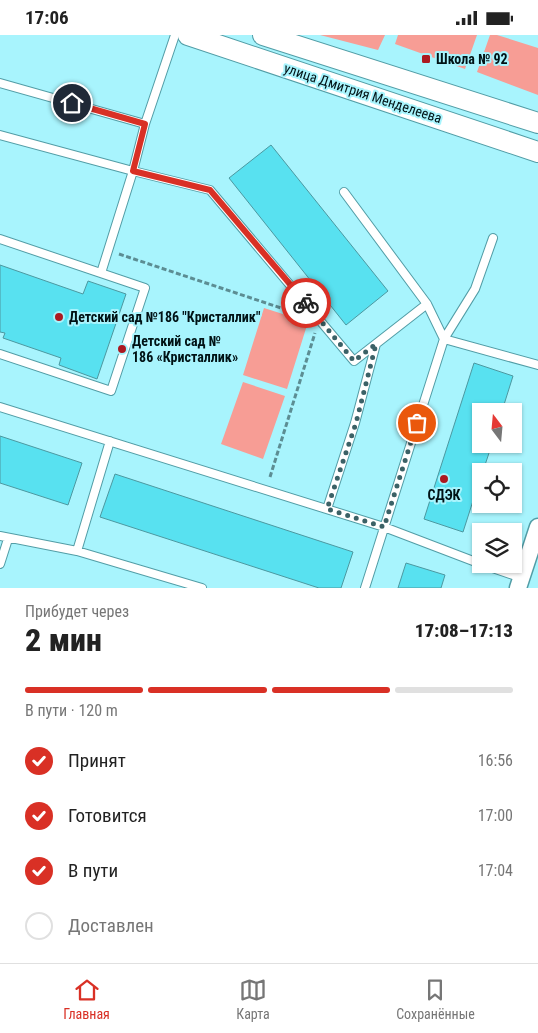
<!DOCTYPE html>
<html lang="ru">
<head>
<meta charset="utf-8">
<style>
	body { margin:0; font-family:"Roboto Condensed",sans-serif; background:#f2f2f2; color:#222; height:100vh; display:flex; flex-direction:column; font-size:19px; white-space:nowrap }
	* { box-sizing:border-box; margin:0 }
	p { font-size:16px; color:#767676 }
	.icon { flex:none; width:28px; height:28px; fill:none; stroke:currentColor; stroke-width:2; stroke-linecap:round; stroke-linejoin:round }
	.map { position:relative; height:553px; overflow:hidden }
	.side { display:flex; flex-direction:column; background:#fff; flex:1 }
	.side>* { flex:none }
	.needle { width:32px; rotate:344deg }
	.tools { position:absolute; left:472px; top:368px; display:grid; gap:10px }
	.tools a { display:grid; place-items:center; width:50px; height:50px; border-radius:0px; background:#fff; box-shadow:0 1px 4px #0004; font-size:25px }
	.pin { position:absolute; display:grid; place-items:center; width:42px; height:42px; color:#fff; margin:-21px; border:2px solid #fff; border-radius:50%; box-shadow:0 1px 5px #0007 }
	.courier { position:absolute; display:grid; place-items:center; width:50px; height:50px; margin:-25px; border:4px solid #d93025; border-radius:50%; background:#fff; color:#222; box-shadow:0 1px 6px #0007 }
	.head em { font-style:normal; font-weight:800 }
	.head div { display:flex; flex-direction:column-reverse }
	.head { display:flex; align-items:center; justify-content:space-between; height:85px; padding:0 25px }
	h1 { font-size:32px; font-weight:800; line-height:38px }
	.bar { display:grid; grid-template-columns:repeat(4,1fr); gap:8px 5px; align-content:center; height:60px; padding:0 25px }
	.bar i { height:6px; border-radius:4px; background:#e0e0e0 }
	.bar .active { background:#d93025 }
	.bar p { grid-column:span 4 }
	ol { padding:0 25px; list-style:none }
	li { display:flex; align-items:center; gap:15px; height:55px }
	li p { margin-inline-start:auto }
	li .icon { padding:5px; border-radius:50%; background:#d93025; color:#fff; stroke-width:4 }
	li:last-child { color:#767676 }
	li i { width:28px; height:28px; border:2px solid #e0e0e0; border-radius:50% }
	.status { display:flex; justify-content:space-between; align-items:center; height:35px; padding:0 25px; background:#fff; direction:ltr }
	.status svg { height:14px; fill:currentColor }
	.menu { display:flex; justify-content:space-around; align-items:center; height:70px; border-top:1px solid #e0e0e0; background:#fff; font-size:14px; color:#767676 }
	.menu a { display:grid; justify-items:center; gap:2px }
	.menu .active { color:#d93025 }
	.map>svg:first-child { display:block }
	.green { fill:#f79d95 }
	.building { fill:#58e1f0; stroke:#4c98a0 }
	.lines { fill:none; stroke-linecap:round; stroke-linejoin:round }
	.service-casing { stroke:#529da6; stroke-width:10 }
	.minor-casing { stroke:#529da6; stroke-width:19 }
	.tertiary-casing { stroke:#529da6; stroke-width:22 }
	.path { stroke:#5c8d93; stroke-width:3; stroke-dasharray:5 2.5; stroke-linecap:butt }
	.service { stroke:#fff; stroke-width:8 }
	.minor { stroke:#fff; stroke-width:16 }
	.tertiary { stroke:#fff; stroke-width:20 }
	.done { stroke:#3b6166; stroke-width:5; stroke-dasharray:0 9 }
	.route { stroke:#d93025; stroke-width:6 }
	.poi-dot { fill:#ac1921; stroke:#a8f4fd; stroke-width:2 }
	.labels { text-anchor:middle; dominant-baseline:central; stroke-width:4; stroke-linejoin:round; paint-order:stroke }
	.poi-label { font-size:14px; font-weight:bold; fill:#001215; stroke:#a8f4fd; text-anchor:start }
	.street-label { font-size:14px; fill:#001215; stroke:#a8f4fd }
</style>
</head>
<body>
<div class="status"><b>17:06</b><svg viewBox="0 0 49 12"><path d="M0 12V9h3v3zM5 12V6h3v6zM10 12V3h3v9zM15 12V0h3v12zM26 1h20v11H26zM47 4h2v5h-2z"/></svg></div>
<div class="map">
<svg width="538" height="553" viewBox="0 0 538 553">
	<rect width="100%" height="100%" fill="#a8f4fd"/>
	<path class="green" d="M320,0H385L378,15Z
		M398,0H477L465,34L395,9Z
		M490,0H497L538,13V60L477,37Z
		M264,273L308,287L287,354L243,340Z
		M243,347L285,361L263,424L221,409Z"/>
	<path class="building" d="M271,110L388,256L346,290L229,143Z
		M0,230L83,259L88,246L126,259L97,344L59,330L61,323L3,303L5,298L0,297Z
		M474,328L513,341L502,376H481V409H492L483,436H481V441L463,497L424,484Z
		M0,401L82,428L68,470L0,448Z
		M115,439L353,517L341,553H319L100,482Z
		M406,528L445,540L441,553H398Z"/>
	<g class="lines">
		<g class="service-casing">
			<path id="service" d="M0,48L145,89L133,136L101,238
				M145,89L175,0
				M0,100L133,136L210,155L354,326L427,269L344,157
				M0,204L145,253L111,356L0,319
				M427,269L444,304L538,330
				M0,372L384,492L481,529
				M327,474L355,388L376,309
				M0,501L77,516L202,553
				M77,516L110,406
				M0,529L8,504
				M481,529L522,543
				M365,553L444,304L475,254L493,203"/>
		</g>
		<g class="minor-casing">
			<path id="minor" d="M518,553L538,492"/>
		</g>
		<g class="tertiary-casing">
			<path id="tertiary" d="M188,0L538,117
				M263,0L538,88"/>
		</g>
		<path class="path" d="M119,219L296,278
			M270,442L315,298"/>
		<use href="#service" class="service"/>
		<use href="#minor" class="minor"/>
		<use href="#tertiary" class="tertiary"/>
	</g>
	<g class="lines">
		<path class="done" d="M306,268L354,326L376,309L356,388L327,474L384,492L417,388"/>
		<path class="route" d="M72,68L145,89L133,136L210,155L306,268"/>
	</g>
	<g class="poi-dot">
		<rect x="421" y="19" width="10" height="10" rx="2.5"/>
		<circle cx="59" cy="282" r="5"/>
		<circle cx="122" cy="314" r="5"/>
		<circle cx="444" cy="444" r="5"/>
	</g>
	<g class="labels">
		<g class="poi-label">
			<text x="436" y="24">Школа № 92</text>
			<text x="69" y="282">Детский сад №186 "Кристаллик"</text>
			<text x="132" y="306">Детский сад №<tspan x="132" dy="16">186 «Кристаллик»</tspan></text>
			<text x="444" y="460" text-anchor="middle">СДЭК</text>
		</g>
		<g class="street-label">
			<text transform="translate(363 58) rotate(18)">улица Дмитрия Менделеева</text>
		</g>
	</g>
</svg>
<div class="tools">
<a><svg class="needle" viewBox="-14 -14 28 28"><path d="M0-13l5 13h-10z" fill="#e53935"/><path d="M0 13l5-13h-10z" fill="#767676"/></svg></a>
<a><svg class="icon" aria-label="locate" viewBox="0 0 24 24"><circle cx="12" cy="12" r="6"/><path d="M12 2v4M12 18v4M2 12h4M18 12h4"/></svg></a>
<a><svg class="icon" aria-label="layers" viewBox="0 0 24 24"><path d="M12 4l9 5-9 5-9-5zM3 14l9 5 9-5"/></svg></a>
</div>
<div class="pin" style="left:417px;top:388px;background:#ea580c"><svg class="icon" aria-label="bag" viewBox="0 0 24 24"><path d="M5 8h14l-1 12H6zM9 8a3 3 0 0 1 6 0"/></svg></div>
<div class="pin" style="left:72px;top:68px;background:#1f2937"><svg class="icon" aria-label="home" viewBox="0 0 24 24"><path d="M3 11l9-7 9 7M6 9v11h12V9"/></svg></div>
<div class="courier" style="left:306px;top:268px"><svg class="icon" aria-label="bike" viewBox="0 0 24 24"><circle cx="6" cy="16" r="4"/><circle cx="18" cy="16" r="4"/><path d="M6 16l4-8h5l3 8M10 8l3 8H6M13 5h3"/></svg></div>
</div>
<section class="side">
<div class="head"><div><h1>2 мин</h1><p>Прибудет через</p></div><em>17:08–17:13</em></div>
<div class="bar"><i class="active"></i><i class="active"></i><i class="active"></i><i></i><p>В пути · 120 m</p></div>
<ol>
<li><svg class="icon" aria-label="check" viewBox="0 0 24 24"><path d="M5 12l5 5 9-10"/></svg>Принят<p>16:56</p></li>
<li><svg class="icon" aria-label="check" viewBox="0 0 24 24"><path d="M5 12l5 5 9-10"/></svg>Готовится<p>17:00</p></li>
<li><svg class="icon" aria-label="check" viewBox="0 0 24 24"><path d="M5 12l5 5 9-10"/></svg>В пути<p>17:04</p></li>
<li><i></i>Доставлен</li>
</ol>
</section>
<nav class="menu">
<a class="active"><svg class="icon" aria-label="home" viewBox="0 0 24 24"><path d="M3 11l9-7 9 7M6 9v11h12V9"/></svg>Главная</a>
<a><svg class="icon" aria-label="map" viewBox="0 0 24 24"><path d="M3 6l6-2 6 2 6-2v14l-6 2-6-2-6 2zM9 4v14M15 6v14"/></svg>Карта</a>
<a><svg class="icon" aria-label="saved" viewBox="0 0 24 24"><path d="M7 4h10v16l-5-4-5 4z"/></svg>Сохранённые</a>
</nav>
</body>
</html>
